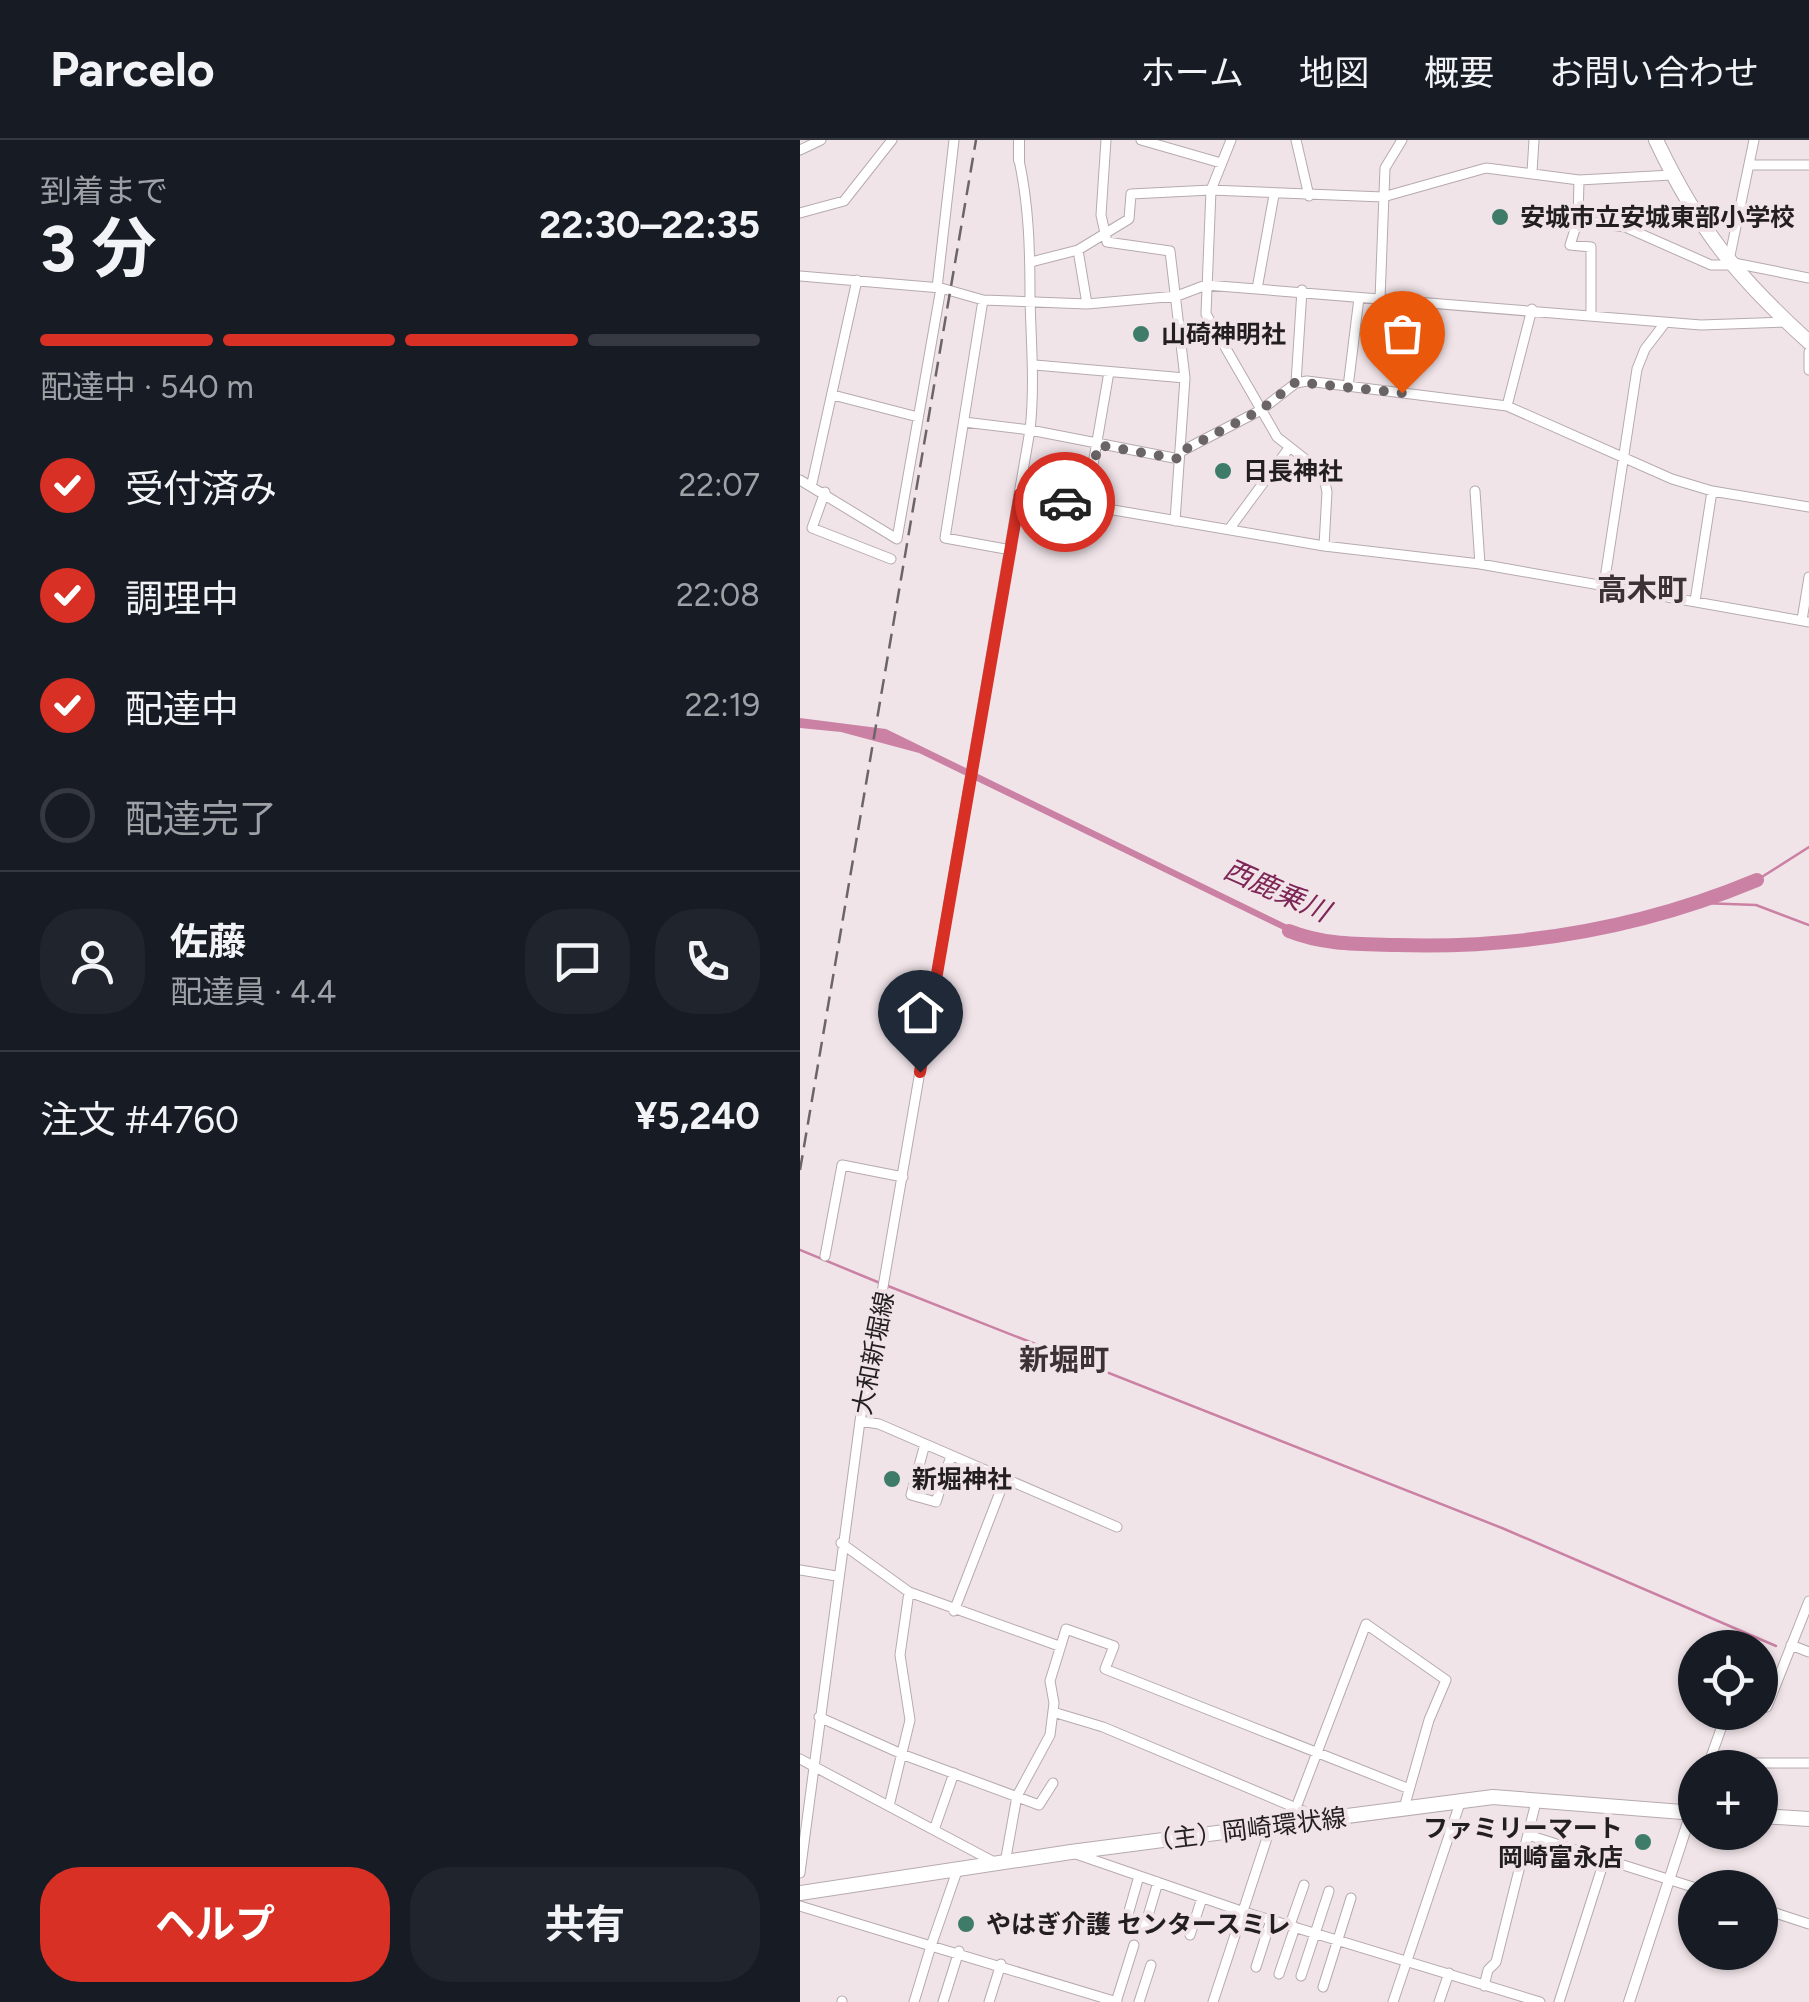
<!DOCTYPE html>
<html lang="ja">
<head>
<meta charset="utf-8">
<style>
	body { margin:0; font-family:Figtree,"Noto Sans JP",sans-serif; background:#20242c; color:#f1f3f6; height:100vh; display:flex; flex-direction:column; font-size:38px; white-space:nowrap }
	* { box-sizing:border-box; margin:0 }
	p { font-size:32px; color:#9ea1a6 }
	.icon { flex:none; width:55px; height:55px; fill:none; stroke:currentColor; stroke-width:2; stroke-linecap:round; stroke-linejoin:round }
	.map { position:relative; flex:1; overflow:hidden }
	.panel { display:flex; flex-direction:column; background:#171b24; width:800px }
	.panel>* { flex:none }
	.tools { position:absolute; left:878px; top:1490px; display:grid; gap:20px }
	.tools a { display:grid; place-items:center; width:100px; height:100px; border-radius:50%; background:#171b24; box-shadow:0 2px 8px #0004; font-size:50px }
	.pin { position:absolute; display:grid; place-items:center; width:85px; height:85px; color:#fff; margin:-102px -42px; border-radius:50% 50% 50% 0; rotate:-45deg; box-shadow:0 0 10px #0007 }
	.pin .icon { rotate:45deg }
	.courier { position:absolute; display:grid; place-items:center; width:100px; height:100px; margin:-50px; border:8px solid #d93025; border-radius:50%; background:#fff; color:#222; box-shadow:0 2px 12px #0007 }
	.summary em { font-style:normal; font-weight:700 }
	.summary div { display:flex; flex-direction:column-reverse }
	.summary { display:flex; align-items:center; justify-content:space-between; height:170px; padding:0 40px }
	h1 { font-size:65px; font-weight:700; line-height:75px }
	.bar { display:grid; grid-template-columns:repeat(4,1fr); gap:15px 10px; align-content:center; height:120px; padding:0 40px }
	.bar i { height:12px; border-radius:8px; background:#363941 }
	.bar .current { background:#d93025 }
	.bar p { grid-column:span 4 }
	.line { display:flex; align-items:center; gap:25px; padding:0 40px; border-top:2px solid #363941 }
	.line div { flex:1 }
	.round { display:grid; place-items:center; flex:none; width:105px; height:105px; border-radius:40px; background:#20242c }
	ol { padding:0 40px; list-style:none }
	li { display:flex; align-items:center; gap:30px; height:110px }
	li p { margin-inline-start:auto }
	li .icon { padding:10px; border-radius:50%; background:#d93025; color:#fff; stroke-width:4 }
	li:last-child { color:#9ea1a6 }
	li i { width:55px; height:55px; border:5px solid #363941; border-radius:50% }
	.primary-button { display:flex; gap:20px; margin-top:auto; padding:20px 40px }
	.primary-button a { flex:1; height:115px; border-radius:40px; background:#d93025; color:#fff; font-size:40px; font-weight:700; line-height:115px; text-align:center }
	.primary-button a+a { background:#20242c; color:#f1f3f6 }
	header { display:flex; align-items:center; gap:60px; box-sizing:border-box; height:140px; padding:0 50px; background:#171b24; border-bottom:2px solid #363941 }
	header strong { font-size:48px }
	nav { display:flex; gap:55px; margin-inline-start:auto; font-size:35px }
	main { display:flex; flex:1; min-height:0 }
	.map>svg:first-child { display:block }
	.water { fill:#cb81a3 }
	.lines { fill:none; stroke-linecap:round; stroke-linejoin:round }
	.stream { stroke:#cb81a3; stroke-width:2.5 }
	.river { stroke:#cb81a3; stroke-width:14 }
	.minor-casing { stroke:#b6aaaf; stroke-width:11 }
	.tertiary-casing { stroke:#b6aaaf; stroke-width:12 }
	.primary-casing { stroke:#b6aaaf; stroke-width:16 }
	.minor { stroke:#fff; stroke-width:9 }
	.tertiary { stroke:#fff; stroke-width:10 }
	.primary { stroke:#fff; stroke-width:14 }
	.rail { stroke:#6c6568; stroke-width:2.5; stroke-dasharray:15 8; stroke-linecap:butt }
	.done { stroke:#6b6467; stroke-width:10; stroke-dasharray:0 18 }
	.route { stroke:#d93025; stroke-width:12 }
	.poi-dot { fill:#3e7c69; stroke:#f0e4e9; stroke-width:4 }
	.labels { text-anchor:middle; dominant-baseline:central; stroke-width:8; stroke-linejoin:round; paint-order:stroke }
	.poi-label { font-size:25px; font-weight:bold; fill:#231f21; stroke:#f0e4e9; text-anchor:start }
	.street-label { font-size:25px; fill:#231f21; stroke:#f0e4e9 }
	.water-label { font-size:28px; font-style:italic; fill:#7e2655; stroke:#f0e4e9 }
	.quarter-label { font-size:30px; font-weight:bold; fill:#3b3236; stroke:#f0e4e9 }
</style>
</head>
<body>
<header>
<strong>Parcelo</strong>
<nav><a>ホーム</a><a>地図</a><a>概要</a><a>お問い合わせ</a></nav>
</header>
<main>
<section class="panel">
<div class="summary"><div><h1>3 分</h1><p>到着まで</p></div><em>22:30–22:35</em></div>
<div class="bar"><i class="current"></i><i class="current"></i><i class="current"></i><i></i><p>配達中 · 540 m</p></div>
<ol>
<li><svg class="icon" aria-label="check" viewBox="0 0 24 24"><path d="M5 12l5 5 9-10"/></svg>受付済み<p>22:07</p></li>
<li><svg class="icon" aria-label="check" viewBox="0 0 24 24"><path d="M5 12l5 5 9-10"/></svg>調理中<p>22:08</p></li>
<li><svg class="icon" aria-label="check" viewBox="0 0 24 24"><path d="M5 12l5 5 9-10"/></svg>配達中<p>22:19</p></li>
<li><i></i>配達完了</li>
</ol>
<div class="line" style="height:180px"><a class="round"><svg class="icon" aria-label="person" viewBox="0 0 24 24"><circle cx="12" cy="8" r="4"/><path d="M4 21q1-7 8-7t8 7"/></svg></a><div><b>佐藤</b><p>配達員 · 4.4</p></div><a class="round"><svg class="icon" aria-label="chat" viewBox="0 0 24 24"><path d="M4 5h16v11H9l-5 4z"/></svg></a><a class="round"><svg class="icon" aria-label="phone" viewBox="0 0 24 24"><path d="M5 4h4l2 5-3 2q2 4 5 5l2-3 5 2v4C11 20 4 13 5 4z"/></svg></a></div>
<div class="line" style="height:130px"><div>注文 #4760</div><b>¥5,240</b></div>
<div class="primary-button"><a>ヘルプ</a><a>共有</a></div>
</section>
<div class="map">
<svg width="1009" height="1862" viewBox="0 0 1009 1862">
	<rect width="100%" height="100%" fill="#f0e4e9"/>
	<path class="water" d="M0,578L86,589L504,793V800L119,613L41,592L0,588Z"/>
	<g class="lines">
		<path class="stream" d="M957,740L1009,707
			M901,763L956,765L1009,785
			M0,1110L80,1143
			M88,1146L702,1388L976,1506"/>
		<path class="river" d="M489,791C524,805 559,804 596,805C720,809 842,788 957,740"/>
		<g class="minor-casing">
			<path id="minor" d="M306,0L301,75L307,102L370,111L385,238L375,381
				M341,0L421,23
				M431,0L411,50L406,174L477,297L523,333L527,352L524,406
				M496,0L509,56
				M0,10L21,0
				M951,25H1009
				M732,32L734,0
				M779,40L778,80L770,105L791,107V174
				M0,73L44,61L92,0
				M778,80L825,87L911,125H928L954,0
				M278,110L287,164
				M231,122L278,110L329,79L331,54L411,50L583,57L686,28L779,40L872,35
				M934,123L1009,138
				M0,136L141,148L183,160L287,164L377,156L406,145L901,185L987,182
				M137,148L154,0
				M457,149L474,55
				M580,159L585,28L602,0
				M183,160L145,398L211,410
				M1009,212V230
				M235,225L385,238
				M496,243L502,150
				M548,247L559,158
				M602,253L611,161
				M33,255L118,277
				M707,266L732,169
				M164,282L230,290L379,319
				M380,312L461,270L496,243L507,241L707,266L872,339L912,351L1009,367
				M0,340L97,399L141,148
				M12,343L57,140
				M675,351L680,424
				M25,352L12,388L91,419
				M220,354L524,406L680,424L1009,482
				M286,365L309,232
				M430,388L489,308
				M804,445L837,229L845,209L865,183
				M895,461L912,351
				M1002,480L1009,437
				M25,1116L42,1025L103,1037
				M60,1281L79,1284L317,1387
				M125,1304L111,1355L136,1362L151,1316
				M41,1403L109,1452L259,1506
				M0,1430L36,1436
				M154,1471L205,1339
				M991,1505L1009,1512
				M960,1568L967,1567L1009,1461
				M253,1572L303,1587L520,1678
				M19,1577L104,1615L239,1665L253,1643
				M0,1619L196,1723
				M909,1623H1009
				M908,1625L927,1572
				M497,1665L566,1484L646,1540L629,1580L604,1668
				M89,1666L110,1580L100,1515L109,1452
				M134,1690L154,1633
				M728,1695L896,1748
				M276,1714L441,1771L740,1862
				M205,1723L217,1656L250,1595L254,1563L250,1541L266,1489L314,1506L305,1529L607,1648
				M0,1733L60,1281L230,290C235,245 231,203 230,158C230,111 229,66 219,20
				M0,1766L131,1806L157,1731
				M960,1768L1009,1784
				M325,1785L339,1736
				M490,1785L504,1745
				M345,1786L358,1742
				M390,1795L402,1758
				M456,1827L471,1780
				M479,1834L495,1787
				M501,1836L529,1751
				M684,1846L688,1830L696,1822L736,1662
				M523,1847L551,1758
				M42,1862V1861
				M114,1862L131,1806L317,1862
				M143,1862L159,1811
				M189,1862L201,1824
				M316,1862L334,1805
				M339,1862L351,1825
				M413,1862L471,1686
				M593,1862L661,1660
				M639,1862L649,1833
				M759,1862L805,1718"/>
		</g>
		<g class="tertiary-casing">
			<path id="tertiary" d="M219,0V20
				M829,1862L891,1673"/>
		</g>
		<g class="primary-casing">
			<path id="primary" d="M856,0C898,89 937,137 1009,202
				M960,1676L1009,1679
				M0,1753L271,1712L693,1657L895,1673"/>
		</g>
		<use href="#minor" class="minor"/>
		<use href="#tertiary" class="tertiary"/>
		<use href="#primary" class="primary"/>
		<path class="rail" d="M0,1030L176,0"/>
	</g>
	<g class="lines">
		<path class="done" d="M265,362L286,365L298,305L379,319L380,312L461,270L496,242L602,253"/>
		<path class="route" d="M120,932L220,354L265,362"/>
	</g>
	<g class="poi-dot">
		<circle cx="700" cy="77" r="10"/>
		<circle cx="341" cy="194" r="10"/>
		<circle cx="423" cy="331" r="10"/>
		<circle cx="92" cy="1339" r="10"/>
		<circle cx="843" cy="1702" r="10"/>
		<circle cx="166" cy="1784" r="10"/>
	</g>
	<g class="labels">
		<g class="poi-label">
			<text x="720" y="77">安城市立安城東部小学校</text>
			<text x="361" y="194">山碕神明社</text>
			<text x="443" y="331">日長神社</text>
			<text x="112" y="1339">新堀神社</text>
			<text x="823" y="1688" text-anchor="end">ファミリーマート<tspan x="823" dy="29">岡崎富永店</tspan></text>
			<text x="186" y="1784">やはぎ介護 センタースミレ</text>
		</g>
		<g class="street-label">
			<text transform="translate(73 1213) rotate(-79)">大和新堀線</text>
			<text transform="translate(447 1689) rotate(-7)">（主）岡崎環状線</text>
		</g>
		<g class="water-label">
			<text transform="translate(477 750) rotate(24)">西鹿乗川</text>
		</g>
		<g class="quarter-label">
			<text x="842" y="449">高木町</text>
			<text x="264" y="1219">新堀町</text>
		</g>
	</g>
</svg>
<div class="tools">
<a><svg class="icon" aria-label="locate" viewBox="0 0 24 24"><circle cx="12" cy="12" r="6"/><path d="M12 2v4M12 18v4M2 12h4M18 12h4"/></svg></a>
<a>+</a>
<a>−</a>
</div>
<div class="pin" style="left:602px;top:253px;background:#ea580c"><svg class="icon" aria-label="bag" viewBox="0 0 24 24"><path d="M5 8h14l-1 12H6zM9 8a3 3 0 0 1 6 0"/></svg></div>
<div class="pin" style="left:120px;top:932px;background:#1f2937"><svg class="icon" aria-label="home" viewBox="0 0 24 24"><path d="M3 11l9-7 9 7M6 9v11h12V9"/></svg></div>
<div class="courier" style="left:265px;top:362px"><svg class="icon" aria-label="car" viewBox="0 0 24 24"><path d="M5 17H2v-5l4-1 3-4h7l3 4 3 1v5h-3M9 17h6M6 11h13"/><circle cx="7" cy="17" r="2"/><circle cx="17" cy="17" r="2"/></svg></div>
</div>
</main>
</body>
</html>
